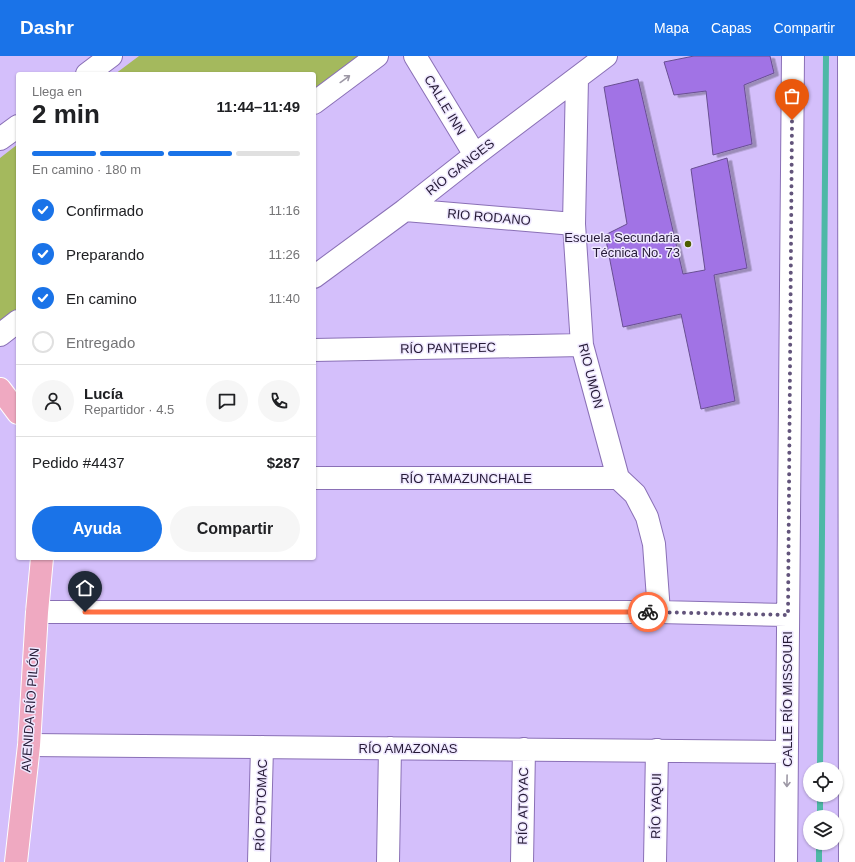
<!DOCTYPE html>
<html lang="es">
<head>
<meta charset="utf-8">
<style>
	body { margin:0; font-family:Arial,sans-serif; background:#f6f6f6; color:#202124; height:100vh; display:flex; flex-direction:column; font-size:15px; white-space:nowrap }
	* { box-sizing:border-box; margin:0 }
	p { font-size:13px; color:#757577 }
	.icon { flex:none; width:22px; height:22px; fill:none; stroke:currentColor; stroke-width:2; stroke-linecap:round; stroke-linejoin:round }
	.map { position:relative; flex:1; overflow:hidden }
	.side { position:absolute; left:16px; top:16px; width:300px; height:488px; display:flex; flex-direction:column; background:#fff; border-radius:4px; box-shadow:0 1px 3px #0004 }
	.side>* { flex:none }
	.controls { position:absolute; left:803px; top:706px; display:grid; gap:8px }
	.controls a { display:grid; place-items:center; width:40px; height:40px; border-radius:50%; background:#fff; box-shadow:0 1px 3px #0004; font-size:20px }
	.pin { position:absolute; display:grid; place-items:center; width:34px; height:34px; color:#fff; margin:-41px -17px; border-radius:50% 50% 50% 0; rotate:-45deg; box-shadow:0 0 4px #0007 }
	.pin .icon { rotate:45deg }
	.courier { position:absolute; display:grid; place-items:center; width:40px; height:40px; margin:-20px; border:3px solid #ff7043; border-radius:50%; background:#fff; color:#222; box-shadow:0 1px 5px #0007 }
	.headline em { font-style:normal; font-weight:800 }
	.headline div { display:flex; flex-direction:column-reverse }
	.headline { display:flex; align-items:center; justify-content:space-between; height:68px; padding:0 16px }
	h1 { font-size:26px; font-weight:800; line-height:30px }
	.bar { display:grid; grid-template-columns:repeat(4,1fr); gap:6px 4px; align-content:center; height:48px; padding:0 16px }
	.bar i { height:5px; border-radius:3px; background:#e0e0e0 }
	.bar .current { background:#1a73e8 }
	.bar p { grid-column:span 4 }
	.line { display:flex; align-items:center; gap:10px; padding:0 16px; border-top:1px solid #e0e0e0 }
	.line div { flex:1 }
	.round { display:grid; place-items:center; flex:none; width:42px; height:42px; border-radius:21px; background:#f6f6f6 }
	ol { padding:0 16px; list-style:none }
	li { display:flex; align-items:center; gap:12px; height:44px }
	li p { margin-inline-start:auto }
	li .icon { padding:4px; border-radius:50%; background:#1a73e8; color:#fff; stroke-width:4 }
	li:last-child { color:#757577 }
	li i { width:22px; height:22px; border:2px solid #e0e0e0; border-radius:50% }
	.cta { display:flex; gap:8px; margin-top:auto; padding:8px 16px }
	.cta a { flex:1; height:46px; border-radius:24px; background:#1a73e8; color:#fff; font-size:16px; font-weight:800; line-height:46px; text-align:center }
	.cta a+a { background:#f6f6f6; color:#202124 }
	header { display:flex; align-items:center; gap:24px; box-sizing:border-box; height:56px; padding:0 20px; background:#1a73e8; color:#fff }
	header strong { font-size:19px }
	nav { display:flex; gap:22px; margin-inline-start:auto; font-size:14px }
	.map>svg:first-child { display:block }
	.green { fill:#a4b95d }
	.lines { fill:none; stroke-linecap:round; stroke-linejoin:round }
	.stream { stroke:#4eb8a6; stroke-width:6 }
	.building { fill:#a173e5; stroke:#694f92; filter:url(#shadow) }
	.minor-casing { stroke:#8a70b6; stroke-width:24 }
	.major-casing { stroke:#fff; stroke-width:24 }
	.minor { stroke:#fff; stroke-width:22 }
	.major { stroke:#efa9c1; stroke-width:22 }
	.oneway { stroke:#9d98a5 }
	.done { stroke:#62547b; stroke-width:4; stroke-dasharray:0 7.2 }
	.route { stroke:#ff7043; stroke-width:5 }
	.poi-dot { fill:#4e5e00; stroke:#efe8ff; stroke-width:1.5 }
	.labels { text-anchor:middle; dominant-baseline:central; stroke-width:3; stroke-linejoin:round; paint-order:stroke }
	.street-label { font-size:13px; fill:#251a36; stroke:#efe8ff }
	.poi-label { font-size:13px; fill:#251a36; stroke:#efe8ff; text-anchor:end }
</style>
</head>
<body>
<header>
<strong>Dashr</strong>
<nav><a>Mapa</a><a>Capas</a><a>Compartir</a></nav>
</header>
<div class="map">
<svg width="855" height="806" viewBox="0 0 855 806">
	<defs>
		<filter id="shadow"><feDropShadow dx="4.5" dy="2.5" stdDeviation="0" flood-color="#0004"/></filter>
	</defs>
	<rect width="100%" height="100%" fill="#d4bffb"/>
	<path class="green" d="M139,0H363L314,37V18H115Z
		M18,88V260L0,273V102Z"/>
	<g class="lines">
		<path class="stream" d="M820,713L826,0
			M820,761V739
			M819,806V787"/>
	</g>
	<path class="building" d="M694,0H770L774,17L744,29L752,88L713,99L706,35L674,39L664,6Z
		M638,23L683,218L705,214L691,113L727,102L747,212L714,219L735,345L701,353L681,258L623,271L605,179L627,168L604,31Z"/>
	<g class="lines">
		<g class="minor-casing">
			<path id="minor" d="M415,0L475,99
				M849,0L850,806
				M87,18L111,0
				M577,22L574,168L582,289L618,422L635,438L647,461L654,488L659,556
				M314,47L377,0
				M0,83L18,70
				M405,154L574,168
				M314,221L405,154L475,99L606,0
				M0,279L18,265
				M314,294L582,289
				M314,422H618
				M37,556H659L787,559
				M29,689L787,696
				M259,806L262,691
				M388,806L390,692
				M522,806L524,693
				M655,806L657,694
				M786,806L793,0"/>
		</g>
		<g class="major-casing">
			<path id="major" d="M0,333L18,357
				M16,806L29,689L37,556L42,502"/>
		</g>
		<use href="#minor" class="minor"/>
		<use href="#major" class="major"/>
	</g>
	<defs><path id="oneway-shaft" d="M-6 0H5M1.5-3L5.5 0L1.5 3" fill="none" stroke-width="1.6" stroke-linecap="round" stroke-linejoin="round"/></defs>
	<g class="oneway">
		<use href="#oneway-shaft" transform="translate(345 23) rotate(-36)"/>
		<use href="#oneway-shaft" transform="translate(787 725) rotate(91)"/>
	</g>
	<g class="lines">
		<path class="done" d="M648,556L788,559L792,64"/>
		<path class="route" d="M85,556H648"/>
	</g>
	<circle class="poi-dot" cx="688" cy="188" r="4"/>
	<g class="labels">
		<g class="street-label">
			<text transform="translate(445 49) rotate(59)">CALLE INN</text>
			<text transform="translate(460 111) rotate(-38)">RÍO GANGES</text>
			<text transform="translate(489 161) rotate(5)">RIO RODANO</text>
			<text transform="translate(448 292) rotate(-1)">RÍO PANTEPEC</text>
			<text transform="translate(591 320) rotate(76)">RIO UMON</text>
			<text x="466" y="422">RÍO TAMAZUNCHALE</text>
			<text transform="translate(787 643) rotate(-90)">CALLE RÍO MISSOURI</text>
			<text transform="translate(30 654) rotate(-86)">AVENIDA RÍO PILÓN</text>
			<text x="408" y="692">RÍO AMAZONAS</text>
			<text transform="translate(261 749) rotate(-88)">RÍO POTOMAC</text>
			<text transform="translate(523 750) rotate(-89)">RÍO ATOYAC</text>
			<text transform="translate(656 750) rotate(-89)">RÍO YAQUI</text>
		</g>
		<g class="poi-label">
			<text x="680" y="181">Escuela Secundaria<tspan x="680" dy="15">Técnica No. 73</tspan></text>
		</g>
	</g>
</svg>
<div class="controls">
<a><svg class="icon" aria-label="locate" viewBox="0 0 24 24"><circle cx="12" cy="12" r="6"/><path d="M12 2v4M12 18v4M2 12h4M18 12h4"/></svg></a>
<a><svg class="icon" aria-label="layers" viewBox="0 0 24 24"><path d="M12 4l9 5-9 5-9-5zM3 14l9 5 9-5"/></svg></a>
</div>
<div class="pin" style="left:792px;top:64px;background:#ea580c"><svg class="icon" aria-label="bag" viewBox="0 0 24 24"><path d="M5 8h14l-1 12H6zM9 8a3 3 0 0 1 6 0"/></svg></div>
<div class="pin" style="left:85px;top:556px;background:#1f2937"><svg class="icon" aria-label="home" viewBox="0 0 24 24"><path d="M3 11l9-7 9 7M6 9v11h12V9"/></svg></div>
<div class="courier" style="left:648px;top:556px"><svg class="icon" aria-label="bike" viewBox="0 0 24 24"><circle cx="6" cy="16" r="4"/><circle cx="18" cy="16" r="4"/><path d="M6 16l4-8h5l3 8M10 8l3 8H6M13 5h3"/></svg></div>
<section class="side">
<div class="headline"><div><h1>2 min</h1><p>Llega en</p></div><em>11:44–11:49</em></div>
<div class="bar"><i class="current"></i><i class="current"></i><i class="current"></i><i></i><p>En camino · 180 m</p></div>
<ol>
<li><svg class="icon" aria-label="check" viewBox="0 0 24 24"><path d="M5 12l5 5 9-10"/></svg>Confirmado<p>11:16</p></li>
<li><svg class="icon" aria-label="check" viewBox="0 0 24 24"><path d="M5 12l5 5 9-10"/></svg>Preparando<p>11:26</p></li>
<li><svg class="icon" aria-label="check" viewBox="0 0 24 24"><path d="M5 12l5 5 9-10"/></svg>En camino<p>11:40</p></li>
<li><i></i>Entregado</li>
</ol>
<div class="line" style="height:72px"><a class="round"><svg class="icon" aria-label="person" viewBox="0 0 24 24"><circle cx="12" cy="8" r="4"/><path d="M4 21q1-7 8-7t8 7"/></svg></a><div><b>Lucía</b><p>Repartidor · 4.5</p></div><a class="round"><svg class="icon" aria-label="chat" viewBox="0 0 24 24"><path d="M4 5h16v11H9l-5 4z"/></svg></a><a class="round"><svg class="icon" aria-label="phone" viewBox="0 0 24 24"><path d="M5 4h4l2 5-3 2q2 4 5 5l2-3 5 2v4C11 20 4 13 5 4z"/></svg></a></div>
<div class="line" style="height:52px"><div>Pedido #4437</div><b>$287</b></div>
<div class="cta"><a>Ayuda</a><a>Compartir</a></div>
</section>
</div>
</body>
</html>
